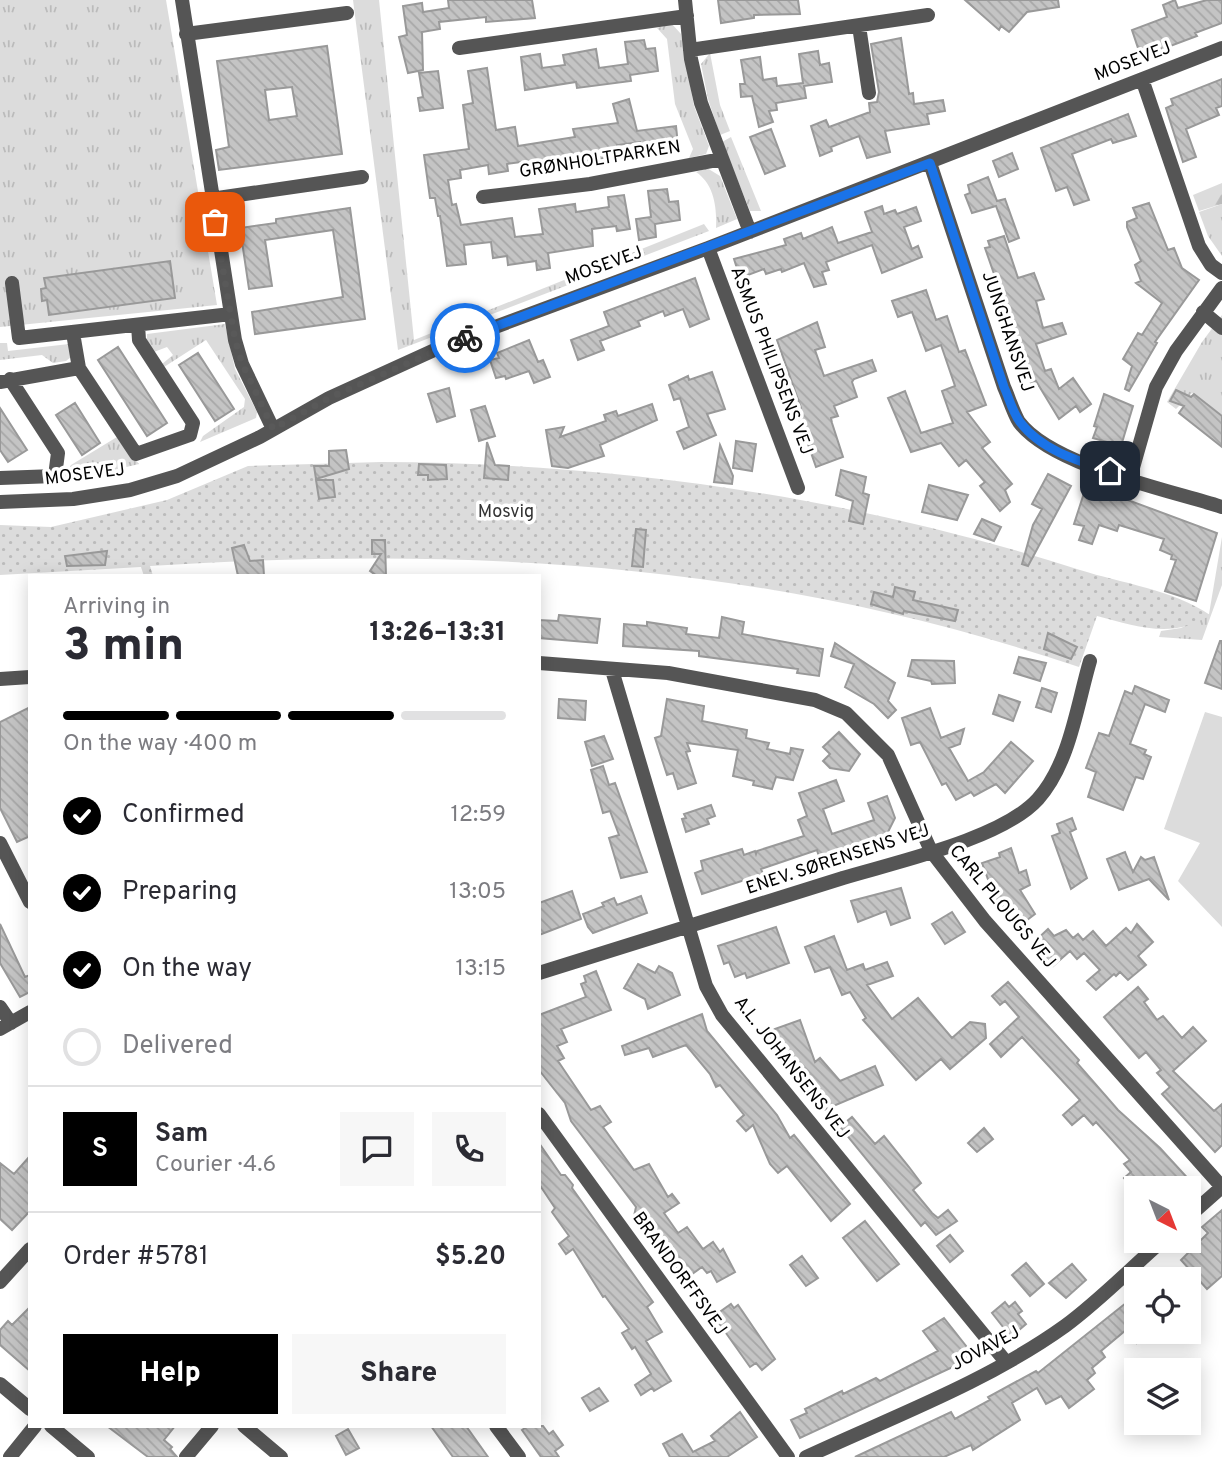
<!DOCTYPE html>
<html lang="en">
<head>
<meta charset="utf-8">
<style>
	body { margin:0; font-family:Overpass,sans-serif; background:#f7f7f7; color:#2b2b33; height:100vh; display:flex; flex-direction:column; font-size:26px; white-space:nowrap }
	* { box-sizing:border-box; margin:0 }
	p { font-size:23px; color:#7c7c81 }
	.icon { flex:none; width:38px; height:38px; fill:none; stroke:currentColor; stroke-width:2; stroke-linecap:round; stroke-linejoin:round }
	.map { position:relative; flex:1; overflow:hidden }
	.panel { position:absolute; left:28px; top:574px; width:513px; height:854px; display:flex; flex-direction:column; background:#fff; border-radius:0px; box-shadow:0 4px 18px #0003 }
	.panel>* { flex:none }
	.needle { width:46px; rotate:138deg }
	.controls { position:absolute; left:1124px; top:1176px; display:grid; gap:14px }
	.controls a { display:grid; place-items:center; width:77px; height:77px; border-radius:0px; background:#fff; box-shadow:0 4px 18px #0003; font-size:35px }
	.pin { position:absolute; display:grid; place-items:center; width:60px; height:60px; color:#fff; margin:-30px; border-radius:14px; box-shadow:0 4px 10px #0006 }
	.courier { position:absolute; display:grid; place-items:center; width:70px; height:70px; margin:-35px; border:5px solid #1a73e8; border-radius:50%; background:#fff; color:#222; box-shadow:0 2px 9px #0007 }
	.overview em { font-style:normal; font-weight:800 }
	.overview div { display:flex; flex-direction:column-reverse }
	.overview { display:flex; align-items:center; justify-content:space-between; height:119px; padding:0 35px }
	h1 { font-size:46px; font-weight:800; line-height:52px }
	.bar { display:grid; grid-template-columns:repeat(4,1fr); gap:10px 7px; align-content:center; height:84px; padding:0 35px }
	.bar i { height:9px; border-radius:5px; background:#e1e1e2 }
	.bar .on { background:#000 }
	.bar p { grid-column:span 4 }
	.line { display:flex; align-items:center; gap:18px; padding:0 35px; border-top:2px solid #e1e1e2 }
	.line div { flex:1 }
	.round { display:grid; place-items:center; flex:none; width:74px; height:74px; border-radius:0px; background:#f7f7f7 }
	ol { padding:0 35px; list-style:none }
	li { display:flex; align-items:center; gap:21px; height:77px }
	li p { margin-inline-start:auto }
	li .icon { padding:7px; border-radius:50%; background:#000; color:#fff; stroke-width:4 }
	li:last-child { color:#7c7c81 }
	li i { width:38px; height:38px; border:4px solid #e1e1e2; border-radius:50% }
	.action { display:flex; gap:14px; margin-top:auto; padding:14px 35px }
	.action a { flex:1; height:80px; border-radius:0px; background:#000; color:#fff; font-size:28px; font-weight:800; line-height:80px; text-align:center }
	.action a+a { background:#f7f7f7; color:#2b2b33 }
	.map>svg:first-child { display:block }
	.grass { fill:url(#grass-tufts) }
	.forest { fill:url(#forest-firs) }
	.garden { fill:url(#garden-dots) }
	.pitch { fill:#dcdcdc }
	.building { fill:url(#building-back-hatch); stroke:#999; stroke-width:2; fill-rule:evenodd }
	.lines { fill:none; stroke-linecap:round; stroke-linejoin:round }
	.minor { stroke:#555; stroke-width:14 }
	.tertiary { stroke:#555; stroke-width:14 }
	.done { stroke:#595959; stroke-width:7; stroke-dasharray:0 12.6 }
	.route { stroke:#1a73e8; stroke-width:9 }
	.labels { text-anchor:middle; dominant-baseline:central; stroke-width:7; stroke-linejoin:round; paint-order:stroke }
	.street-label { font-size:18px; fill:#000; stroke:#fff }
	.park-label { font-size:18px; fill:#333; stroke:#fff }
</style>
</head>
<body>
<div class="map">
<svg width="1222" height="1457" viewBox="0 0 1222 1457">
	<defs>
		<pattern id="grass-tufts" width="24" height="20" patternUnits="userSpaceOnUse" patternTransform="scale(1.75)"><rect width="24" height="20" fill="#dcdcdc"/><path d="M3 7l-1-3M5 7V3M7 7l1-3M15 17l-1-3M17 17v-4M19 17l1-3" fill="none" stroke="#bbb"/></pattern>
		<pattern id="forest-firs" width="22" height="20" patternUnits="userSpaceOnUse" patternTransform="scale(1.75)"><rect width="22" height="20" fill="#dcdcdc"/><path d="M5 1l3.5 6h-7zM16 11l3.5 6h-7z" fill="#bbb"/></pattern>
		<pattern id="garden-dots" width="8" height="8" patternUnits="userSpaceOnUse" patternTransform="scale(1.75)"><rect width="8" height="8" fill="#dcdcdc"/><path d="M2 2h.1M6 6h.1" fill="none" stroke="#bbb" stroke-width="1.8" stroke-linecap="round"/></pattern>
		<pattern id="building-back-hatch" width="6" height="6" patternUnits="userSpaceOnUse" patternTransform="scale(1.75)"><rect width="6" height="6" fill="#c4c4c4"/><path d="M-1 5l2 2M0 0l6 6M5-1l2 2" fill="none" stroke="#a7a7a7"/></pattern>
	</defs>
	<rect width="100%" height="100%" fill="#fff"/>
	<path class="grass" d="M0,0H166L217,305L0,327Z
		M353,0H379L414,340L704,224L709,231L398,350Z
		M672,24L681,34L694,106L709,146L706,154L689,158L693,149L675,104L667,39L657,28Z
		M710,53L720,105L730,131L720,135L708,99L701,64Z
		M731,137L761,211H750L722,142Z
		M707,168L720,176L737,219L716,228C717,207 714,184 696,172Z
		M1222,204V256L1208,236L1199,212Z
		M1222,315V415L1192,393L1176,409L1167,402L1202,342Z
		M225,324L235,369L257,412L256,418L200,442L203,436L244,407L245,399L206,340L164,367L162,364L173,355L167,347L154,352L147,340V334Z
		M0,343H7L8,351L69,344L71,357L66,361L53,363L42,355L0,360Z
		M117,437L139,464L59,483L71,465Z
		M1222,537V585L1202,640L1159,637L1161,631L1181,628L1209,614Z"/>
	<path class="forest" d="M1222,183V204L1199,211L1193,195Z"/>
	<path class="garden" d="M381,462C618,463 854,497 1080,570C1121,583 1174,590 1210,615C1173,640 1136,626 1097,616L1079,667C767,562 475,546 150,566L153,576H144L141,567L0,575V525L51,527L167,500L248,466Z"/>
	<path class="pitch" d="M1205,712L1222,717V927L1178,881L1200,843L1164,829Z"/>
	<path class="building" d="M448,0H532L535,18L486,22V17L439,22L440,29L422,32L423,70L408,73L399,37L407,35L403,6L422,3L423,12L449,8Z
		M718,0H798L800,14L754,15V18L721,23Z
		M965,0H1058L1059,7L1027,12L1009,32L1001,26L999,30Z
		M1175,0L1178,8L1207,0H1222V23L1195,33L1197,36L1141,57L1132,30L1167,17L1163,5Z
		M901,38L909,94L913,93L914,104L943,100L945,111L927,114L929,124L885,131L890,152L867,158L859,136L831,147L832,151L820,156L811,126L826,120L829,127L870,112L869,103L877,102L879,92L871,44Z
		M644,40L646,49L655,48L658,71L630,75L631,81L577,88L576,82L525,90L521,57L540,54L542,68L565,65L563,55L596,49L599,68L628,64L625,42Z
		M327,46L342,154L219,170L216,150L229,147L217,61ZM292,87L297,116L269,120L265,90Z
		M818,51L820,65L829,63L832,82L804,86L806,98L776,103L777,110L769,111L773,122L759,127L752,96L741,97L740,84H745L741,60L760,57L763,80L776,78L777,86L803,83L799,54Z
		M487,68L496,130L515,127L518,146L575,137L573,129L618,123L613,104L629,99L637,131L676,126L678,145L654,148L655,153L642,155L640,142L617,145L618,156L560,165L559,160L536,164V160L507,164L508,171L489,174L488,165L460,170L461,178L448,180L452,205L456,204L461,225L512,218L515,237L543,234L539,209L575,204L576,212L609,207L608,197L624,195L630,229L617,231L616,226L592,229L593,246L548,253L550,268L537,270L536,261L508,265L507,256L493,258L491,242L464,245L466,264L447,266L440,216H438L435,198H430L424,155L469,149L463,105L473,103L468,71Z
		M438,71L443,108L420,111L418,98L423,97L419,73Z
		M1222,79V106L1216,108L1219,115L1186,129L1196,157L1183,162L1166,108L1173,105L1171,99Z
		M1128,114L1136,136L1113,143L1111,139L1072,154L1089,200L1074,205L1067,187L1056,191L1041,148Z
		M771,129L785,166L765,174L750,137Z
		M1012,153L1018,169L999,177L993,161Z
		M988,177L997,201L1005,199L1019,238L1009,242L996,206L972,213L965,195L970,193L968,185Z
		M667,189L669,202L678,201L680,220L655,224L656,237L639,240L636,219L651,217L648,191Z
		M1149,203L1168,250L1174,248L1182,268L1199,280L1155,342L1157,343L1129,391L1125,389L1132,366L1123,359L1138,333L1142,335L1162,303L1136,283L1141,281L1135,265L1141,261L1127,227V222L1137,218L1133,208Z
		M882,206L884,214L895,210L897,214L916,207L921,221L904,227L912,249L918,246L922,257L882,273L872,245L826,262L829,270L822,272L826,284L814,287L804,263L782,272L781,269L766,274L764,269L740,278L734,259L786,245L784,239L801,233L803,239L832,227L838,243L872,232L865,212Z
		M350,208L365,319L255,334L252,312L343,297L333,230L265,240L272,286L249,289L240,228L276,223V219Z
		M1004,236L1018,278L1034,273L1044,299L1036,301L1043,328L1062,323L1066,334L1036,344L1045,371L1051,369L1059,389L1073,378L1091,404L1080,412L1076,406L1059,419L1036,381L1031,383L1017,343L1013,344L1007,321L1010,320L985,248L990,247L988,241Z
		M170,261L175,298L49,315L47,300L42,301L41,289L46,288L44,278Z
		M695,278L709,319L690,327L683,309L665,316L663,311L638,321L640,326L600,341L604,350L578,360L571,340L609,326L604,312Z
		M926,290L936,320L947,316L959,352L965,350L986,405L967,412L990,442L982,448L1012,484L1005,490L1010,502L1000,511L980,486L985,482L966,460L959,466L941,443L911,452L888,398L905,391L921,433L953,423L942,391L955,386L941,345L926,351L912,312L898,317L892,301Z
		M817,322L825,347L815,350L824,376L872,360L876,371L854,379L852,382L857,397L834,406L838,416L831,418L832,423L843,457L816,467L796,410L801,408L777,340Z
		M529,340L538,362L543,360L550,377L534,383L529,371L506,379L505,376L496,378L490,360L499,358L497,353Z
		M118,347L167,423L147,436L98,360Z
		M198,353L234,409L215,421L179,365Z
		M712,372L725,409L707,414L716,435L684,449L677,432L689,427L680,398L674,400L669,385L688,376L689,380Z
		M449,388L455,416L437,422L428,394Z
		M1176,390L1191,397L1194,394L1222,416V447L1179,413L1184,406L1170,401Z
		M1104,394L1133,406L1121,446L1093,438L1097,427L1094,426Z
		M75,403L100,443L82,455L56,415Z
		M652,404L657,420L600,445L604,456L568,468L552,466L546,430L564,427L560,437L606,421L604,415L616,411L618,416Z
		M485,406L495,436L479,441L471,410Z
		M0,408L27,450L8,462L0,450Z
		M736,441L756,444L752,471L733,468Z
		M487,442L495,465L509,466L508,480L484,478Z
		M720,445L733,476L732,484L714,482Z
		M346,450L349,469L316,479L314,466H329V451Z
		M419,464L446,465L447,479L428,480V475H418Z
		M841,470L866,477L863,493L869,495L863,524L849,521L853,501L836,495Z
		M1048,474L1071,486L1028,566L1022,564L1033,525L1042,509L1032,504Z
		M316,480H333L335,497L319,499Z
		M929,485L968,495L957,520L922,512Z
		M1085,490L1116,500L1117,496L1217,533L1196,601L1165,591L1176,560L1171,559L1172,555L1160,550L1164,539L1119,525L1117,531L1099,525L1092,544L1079,540L1084,526L1074,524Z
		M982,519L1001,527L994,541L974,534Z
		M636,529L646,530L643,567L632,566Z
		M372,540H385L386,576H377L370,571L381,554H372Z
		M244,545L250,561L263,560L264,576H238L232,548Z
		M107,551L105,565L67,566L65,556Z
		M895,587L915,592L913,600L958,610L955,621L904,611L903,614L871,604L874,592L893,597Z
		M559,615L600,619L597,643L539,638V620L558,621Z
		M722,617L744,622L742,634L823,649L819,676L797,673L798,669L699,656V651L623,646L624,624L647,626V622L687,628L686,634L719,638Z
		M1048,633L1077,647L1071,659L1044,649Z
		M1220,641H1222V689L1205,683Z
		M835,643L895,683L888,701L896,710L888,718L874,704L845,687L854,664L831,656Z
		M1019,657L1046,663L1040,681L1014,673Z
		M912,660L954,661L955,683L932,684L931,681L908,676Z
		M1135,686L1169,700L1165,712L1145,704L1130,744L1146,750L1144,754L1151,757L1143,779L1136,777L1123,810L1088,797L1096,772L1086,768L1099,733L1109,736L1125,691L1132,694Z
		M1042,688L1057,693L1051,712L1036,707Z
		M999,695L1020,702L1013,721L993,714Z
		M559,699L586,701L585,720L558,718Z
		M667,699L704,706L702,721L747,730L746,738L769,743L767,749L790,754L791,748L803,750L793,780L776,777L772,789L753,785L754,781L733,776L738,750L687,743L690,751L686,752L696,783L678,789L673,773L667,775L655,738L661,736Z
		M30,707V836L17,842L0,808V722Z
		M930,708L941,738L964,729L960,744L949,748L968,781L984,772L1011,742L1033,761L1005,793L996,784L974,796L971,792L956,800L946,783L942,785L920,742L911,745L902,718Z
		M839,732L860,754L849,771L830,768L823,761L830,754L823,747Z
		M604,736L613,759L592,766L585,742Z
		M603,766L609,785L615,783L647,872L621,878L609,838L619,835L610,811L603,813L591,770Z
		M836,780L844,801L823,809L832,834L874,820L868,803L887,796L895,818L885,838L819,857L817,850L761,869L763,874L702,894L695,873L703,870L701,861L742,849L744,855L755,851L756,854L757,851L804,836L798,820L807,816L799,793Z
		M711,805L715,816L707,819L709,824L686,832L682,819L686,818L684,814Z
		M1072,818L1076,829L1070,832L1087,878L1071,889L1052,836L1060,833L1057,824Z
		M1011,848L1019,873L1026,870L1030,885L1020,890L1035,914L1018,927L996,901L982,863L1000,857L999,853Z
		M1125,852L1133,872L1141,857L1145,860L1154,857L1169,900L1149,879L1119,890L1107,859Z
		M901,888L910,918L891,925L886,911L858,922L851,901Z
		M572,891L581,919L539,935V903Z
		M641,896L647,913L593,933L588,927L583,914L604,906L602,903L614,898L617,905Z
		M952,912L965,932L945,944L932,924Z
		M0,924L25,977L30,975V992L20,997L0,963Z
		M1137,924L1153,942L1138,956L1146,965L1128,980L1120,972L1116,976L1114,974L1096,990L1087,981L1100,970L1084,953L1077,959L1070,951L1053,966L1033,943L1048,929L1054,936L1066,930L1073,938L1078,934L1083,940L1093,931L1106,946L1126,928L1131,933Z
		M776,927L789,963L747,978L745,973L735,977L729,962L724,964L718,946Z
		M834,936L847,970L863,964L865,970L887,962L893,976L867,985L892,1019L918,998L952,1038L970,1022L985,1024L986,1038L950,1069L941,1059L916,1080L863,1020L866,1018L850,992L842,995L830,967L815,972L805,947Z
		M638,964L655,973L659,966L672,973L680,995L648,1009L645,999L624,988Z
		M596,971L611,1010L561,1029L567,1042L557,1046L564,1058L558,1061L591,1110L600,1106L611,1122L603,1127L634,1170L649,1164L668,1197L672,1194L679,1203L664,1213L678,1233L687,1227L703,1249L713,1242L720,1252L723,1249L735,1272L717,1282L711,1271L707,1273L702,1267L685,1279L641,1214L634,1216L636,1207L571,1121L565,1103L539,1070V1015L586,997L581,984L586,982L584,976Z
		M1008,982L1079,1060L1077,1063L1118,1110L1160,1148L1192,1183L1186,1188H1133L1124,1178L1131,1172L1124,1164L1130,1160L1096,1122L1093,1125L1084,1115L1072,1125L1063,1115L1080,1100L1022,1037L1001,1057L990,1044L1019,1017L1005,1001L1000,1005L992,996Z
		M1138,987L1148,999L1144,1002L1157,1020L1163,1016L1182,1038L1193,1027L1206,1041L1173,1071L1214,1111L1222,1104V1145L1215,1152L1162,1094L1170,1087L1157,1073L1161,1070L1146,1052L1139,1058L1104,1017Z
		M702,1014L707,1031L777,1115L790,1138L794,1135L850,1204L831,1221L787,1166L778,1173L770,1164L753,1125L746,1131L737,1121L744,1115L720,1085L716,1087L710,1074L686,1045L653,1057L649,1048L625,1055L622,1046Z
		M800,1020L815,1062L820,1058L840,1081L875,1066L883,1085L824,1110L807,1079L801,1080L775,1049L769,1031Z
		M852,1117L875,1144L884,1136L909,1167L921,1183L913,1190L932,1213L938,1218L948,1210L957,1221L936,1235L925,1222L921,1226L840,1127Z
		M984,1128L993,1139L977,1152L968,1143Z
		M539,1143L561,1175H565L573,1185L572,1188L653,1302L647,1307L662,1332L646,1341L671,1381L654,1391L652,1388L641,1395L635,1385L651,1374L635,1347L632,1349L622,1333L629,1329L605,1296L603,1297L573,1249L566,1254L559,1244L569,1236L552,1212L555,1208L539,1184Z
		M30,1156V1211L12,1230L0,1219V1163L14,1174Z
		M1222,1210V1276L1207,1289L1181,1260L1208,1233L1202,1227Z
		M865,1221L899,1264L877,1281L843,1238Z
		M950,1235L963,1251L950,1262L937,1246Z
		M802,1256L818,1278L806,1286L790,1265Z
		M1026,1263L1044,1284L1030,1296L1012,1275Z
		M1072,1264L1086,1280L1066,1298L1049,1283Z
		M1136,1295V1342L1126,1330L1101,1351L1105,1357L1092,1368L1095,1373L1087,1380L1094,1389L1069,1408L1061,1396L1046,1404L1037,1388L1012,1403L1020,1420L973,1450L971,1445L944,1457H855L951,1412L955,1419L990,1400L988,1397L1036,1371L1038,1373Z
		M1005,1302L1009,1307L1015,1302L1022,1311L1018,1314L1026,1324L1011,1337L992,1313Z
		M731,1304L734,1308L738,1305L775,1359L762,1370L756,1363L750,1367L714,1316Z
		M30,1307V1371L0,1345V1330L8,1321L12,1325Z
		M944,1318L970,1351L967,1353L970,1359L800,1438L791,1420L807,1413L805,1409L842,1391L843,1394L876,1378L880,1381L938,1351L923,1331Z
		M599,1388L608,1401L590,1411L582,1398Z
		M740,1412L757,1437L727,1457H670L663,1444L682,1434L693,1452L715,1441L711,1436Z
		M107,1426H175L164,1440L172,1447L170,1449L177,1457H148Z
		M431,1426H466L488,1457H453Z
		M528,1426H543L549,1434L553,1431L563,1445L555,1451L559,1457H541L522,1430Z
		M348,1429L359,1448L346,1455L336,1436Z"/>
	<g class="lines">
		<path class="minor" d="M182,0L235,340L242,364L273,429
			M685,0L691,59L701,103L750,232
			M859,26L869,93
			M186,34L347,13
			M459,48L687,16
			M690,50L928,15
			M1142,79L1199,246L1211,265L1222,273
			M930,163L1004,387C1009,398 1013,412 1019,422C1052,466 1169,490 1222,507
			M483,197L590,184L722,159
			M211,199L362,177
			M708,248L798,488
			M12,283L19,338L231,314
			M1203,312L1222,328
			M73,333L79,368L136,454L190,435L193,423L139,340L138,325
			M0,382L79,368
			M0,478L55,476L58,453L10,379
			M1130,478L1156,387L1176,351L1222,288
			M0,502L73,499L130,490L177,476L260,437L329,398L441,347L708,248L1222,48
			M539,663L668,673L815,700L846,713L888,755L931,851L985,921L1222,1187
			M612,670L706,986L722,1015L1006,1362
			M0,679L30,677
			M0,843L30,902
			M539,973C641,942 742,910 843,878C896,862 1002,839 1038,799C1070,763 1077,705 1090,661
			M0,1007L11,1023
			M0,1029L30,1012
			M539,1114L788,1457
			M1188,1217L1222,1187
			M0,1282L30,1249
			M244,1426L281,1457
			M496,1426L519,1457
			M10,1457L35,1426
			M186,1457L212,1426
			M806,1457C892,1417 987,1382 1065,1326C1099,1301 1130,1269 1162,1241"/>
		<path class="tertiary" d="M0,1384L30,1409
			M51,1426L88,1457"/>
	</g>
	<g class="lines">
		<path class="done" d="M215,222L235,340L242,363L273,429L329,398L465,338"/>
		<path class="route" d="M465,338L930,163L1004,387C1009,398 1013,413 1020,422C1041,450 1078,461 1110,471"/>
	</g>
	<g class="labels">
		<g class="street-label">
			<text transform="translate(1133 62) rotate(-21)">MOSEVEJ</text>
			<text transform="translate(600 160) rotate(-9)">GRØNHOLTPARKEN</text>
			<text transform="translate(604 266) rotate(-20)">MOSEVEJ</text>
			<text transform="translate(1007 332) rotate(71)">JUNGHANSVEJ</text>
			<text transform="translate(771 361) rotate(69)">ASMUS PHILIPSENS VEJ</text>
			<text transform="translate(85 475) rotate(-7)">MOSEVEJ</text>
			<text transform="translate(838 860) rotate(-18)">ENEV. SØRENSENS VEJ</text>
			<text transform="translate(1002 907) rotate(50)">CARL PLOUGS VEJ</text>
			<text transform="translate(791 1068) rotate(52)">A.L. JOHANSENS VEJ</text>
			<text transform="translate(679 1274) rotate(54)">BRANDORFFSVEJ</text>
			<text transform="translate(986 1349) rotate(-28)">JOVAVEJ</text>
		</g>
		<g class="park-label">
			<text x="506" y="512">Mosvig</text>
		</g>
	</g>
</svg>
<div class="controls">
<a><svg class="needle" viewBox="-14 -14 28 28"><path d="M0-13l5 13h-10z" fill="#e53935"/><path d="M0 13l5-13h-10z" fill="#7c7c81"/></svg></a>
<a><svg class="icon" aria-label="locate" viewBox="0 0 24 24"><circle cx="12" cy="12" r="6"/><path d="M12 2v4M12 18v4M2 12h4M18 12h4"/></svg></a>
<a><svg class="icon" aria-label="layers" viewBox="0 0 24 24"><path d="M12 4l9 5-9 5-9-5zM3 14l9 5 9-5"/></svg></a>
</div>
<div class="pin" style="left:215px;top:222px;background:#ea580c"><svg class="icon" aria-label="bag" viewBox="0 0 24 24"><path d="M5 8h14l-1 12H6zM9 8a3 3 0 0 1 6 0"/></svg></div>
<div class="pin" style="left:1110px;top:471px;background:#1f2937"><svg class="icon" aria-label="home" viewBox="0 0 24 24"><path d="M3 11l9-7 9 7M6 9v11h12V9"/></svg></div>
<div class="courier" style="left:465px;top:338px"><svg class="icon" aria-label="bike" viewBox="0 0 24 24"><circle cx="6" cy="16" r="4"/><circle cx="18" cy="16" r="4"/><path d="M6 16l4-8h5l3 8M10 8l3 8H6M13 5h3"/></svg></div>
<section class="panel">
<div class="overview"><div><h1>3 min</h1><p>Arriving in</p></div><em>13:26–13:31</em></div>
<div class="bar"><i class="on"></i><i class="on"></i><i class="on"></i><i></i><p>On the way · 400 m</p></div>
<ol>
<li><svg class="icon" aria-label="check" viewBox="0 0 24 24"><path d="M5 12l5 5 9-10"/></svg>Confirmed<p>12:59</p></li>
<li><svg class="icon" aria-label="check" viewBox="0 0 24 24"><path d="M5 12l5 5 9-10"/></svg>Preparing<p>13:05</p></li>
<li><svg class="icon" aria-label="check" viewBox="0 0 24 24"><path d="M5 12l5 5 9-10"/></svg>On the way<p>13:15</p></li>
<li><i></i>Delivered</li>
</ol>
<div class="line" style="height:126px"><b class="round" style="background:#000;color:#fff">S</b><div><b>Sam</b><p>Courier · 4.6</p></div><a class="round"><svg class="icon" aria-label="chat" viewBox="0 0 24 24"><path d="M4 5h16v11H9l-5 4z"/></svg></a><a class="round"><svg class="icon" aria-label="phone" viewBox="0 0 24 24"><path d="M5 4h4l2 5-3 2q2 4 5 5l2-3 5 2v4C11 20 4 13 5 4z"/></svg></a></div>
<div class="line" style="height:91px"><div>Order #5781</div><b>$5.20</b></div>
<div class="action"><a>Help</a><a>Share</a></div>
</section>
</div>
</body>
</html>
